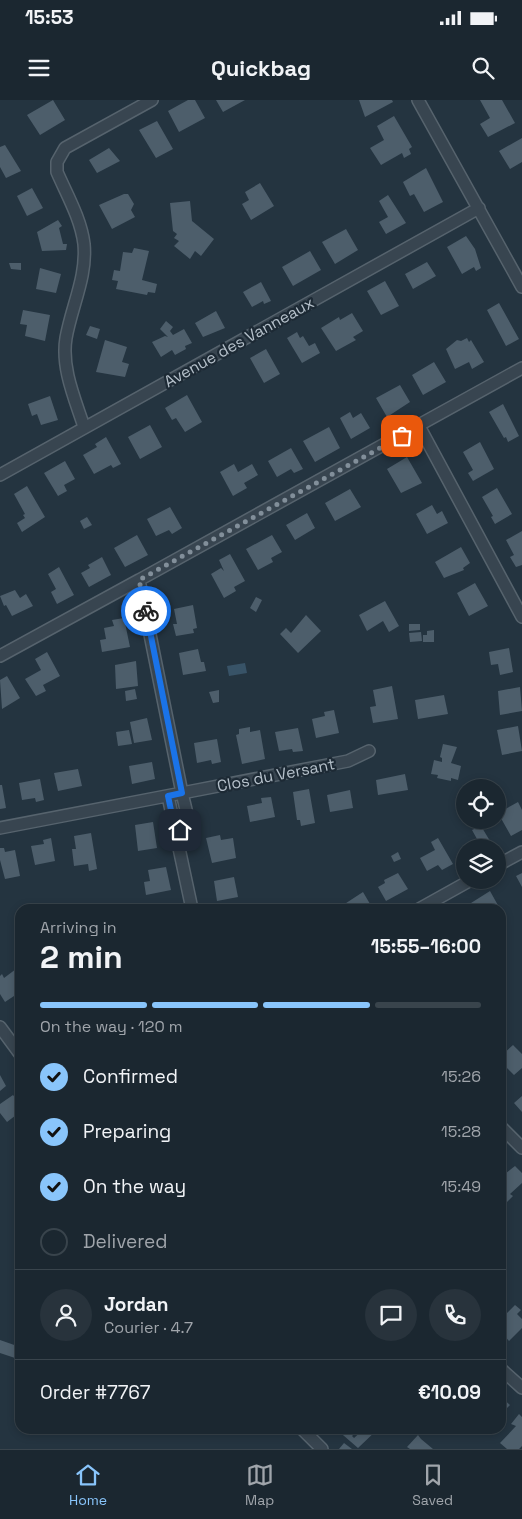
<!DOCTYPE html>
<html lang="en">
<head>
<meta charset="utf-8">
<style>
	body { margin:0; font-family:"Space Grotesk",sans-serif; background:#28333c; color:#f1f3f6; height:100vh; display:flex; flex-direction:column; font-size:19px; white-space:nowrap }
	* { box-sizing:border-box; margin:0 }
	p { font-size:16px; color:#a0a5ab }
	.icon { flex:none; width:28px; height:28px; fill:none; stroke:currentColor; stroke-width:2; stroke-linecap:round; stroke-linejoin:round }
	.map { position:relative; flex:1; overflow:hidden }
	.sheet { position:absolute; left:15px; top:804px; width:491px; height:530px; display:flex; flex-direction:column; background:#1b2730; border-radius:15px; box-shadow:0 2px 8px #0003,0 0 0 1px #39444c }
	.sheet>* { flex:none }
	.controls { position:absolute; left:456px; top:679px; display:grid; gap:10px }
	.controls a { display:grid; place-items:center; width:50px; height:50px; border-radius:50%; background:#1b2730; box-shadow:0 2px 8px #0003,0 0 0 1px #39444c; font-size:25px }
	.pin { position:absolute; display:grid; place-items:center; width:42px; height:42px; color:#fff; margin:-21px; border-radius:10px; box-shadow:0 2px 8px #0006 }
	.courier { position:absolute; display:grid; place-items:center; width:50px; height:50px; margin:-25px; border:4px solid #1a73e8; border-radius:50%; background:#fff; color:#222; box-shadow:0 1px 6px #0007 }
	.summary em { font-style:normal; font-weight:800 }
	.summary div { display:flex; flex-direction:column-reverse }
	.summary { display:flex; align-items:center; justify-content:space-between; height:85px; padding:0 25px }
	h1 { font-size:32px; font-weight:800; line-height:38px }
	.bar { display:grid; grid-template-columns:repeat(4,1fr); gap:8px 5px; align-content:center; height:60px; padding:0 25px }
	.bar i { height:6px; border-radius:4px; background:#39444c }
	.bar .current { background:#89c5fb }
	.bar p { grid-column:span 4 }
	.line { display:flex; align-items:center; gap:12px; padding:0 25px; border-top:1px solid #39444c }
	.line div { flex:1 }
	.round { display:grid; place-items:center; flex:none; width:52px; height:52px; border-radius:26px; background:#28333c }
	ol { padding:0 25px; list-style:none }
	li { display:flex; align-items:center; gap:15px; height:55px }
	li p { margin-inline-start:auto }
	li .icon { padding:5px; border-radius:50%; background:#89c5fb; color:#111; stroke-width:4 }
	li:last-child { color:#a0a5ab }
	li i { width:28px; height:28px; border:2px solid #39444c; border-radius:50% }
	.status { display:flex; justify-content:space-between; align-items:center; height:35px; padding:0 25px; background:#1b2730; direction:ltr }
	.status svg { height:14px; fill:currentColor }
	header { display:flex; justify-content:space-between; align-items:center; height:65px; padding:0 25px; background:#1b2730; font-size:22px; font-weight:800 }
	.dock { display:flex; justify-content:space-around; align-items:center; height:70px; border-top:1px solid #39444c; background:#1b2730; font-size:14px; color:#a0a5ab }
	.dock a { display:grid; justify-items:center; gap:2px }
	.dock .current { color:#89c5fb }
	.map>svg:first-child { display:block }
	.water { fill:#385367 }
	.building { fill:#4d5e6b }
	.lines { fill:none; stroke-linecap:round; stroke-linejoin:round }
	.minor-casing { stroke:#56636d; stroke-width:14 }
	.minor { stroke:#384550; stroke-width:11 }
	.done { stroke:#828f9a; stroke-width:5; stroke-dasharray:0 9 }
	.route { stroke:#1a73e8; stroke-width:6 }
	.labels { text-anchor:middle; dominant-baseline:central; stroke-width:4.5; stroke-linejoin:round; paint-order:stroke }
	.street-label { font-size:16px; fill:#b5c0ca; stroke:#1d2a35 }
</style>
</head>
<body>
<div class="status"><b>15:53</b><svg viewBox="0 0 49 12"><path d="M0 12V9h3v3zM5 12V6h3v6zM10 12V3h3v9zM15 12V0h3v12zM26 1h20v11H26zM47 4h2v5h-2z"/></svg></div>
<header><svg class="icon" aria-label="menu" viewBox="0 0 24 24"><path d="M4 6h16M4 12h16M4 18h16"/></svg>Quickbag<svg class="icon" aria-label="search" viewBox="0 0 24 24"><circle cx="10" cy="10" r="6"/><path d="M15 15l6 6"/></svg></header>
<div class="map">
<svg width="522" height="1349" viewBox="0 0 522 1349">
	<rect width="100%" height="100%" fill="#243440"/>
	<path class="water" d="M245,563L247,573L229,576L227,566Z"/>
	<path class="building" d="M53,0L65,20L40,35L27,15Z
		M188,0H195L205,18L179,32L168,11Z
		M216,0H245L223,12Z
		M359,0H392L393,2L365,17Z
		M480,0H502L515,23L488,37L480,24L490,18Z
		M394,16L412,47L409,49L411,54L404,58L402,53L381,65L370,48L384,40L377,26Z
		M157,21L173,49L156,58L139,30Z
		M522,38V62L510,69L499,51Z
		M5,45L21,71L6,78L0,67V47Z
		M109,48L120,61L97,73L89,60Z
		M426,68L443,102L424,112L414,94L410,96L403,82Z
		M260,83L274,106L251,120L242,104L249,100L245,92Z
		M32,88L43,108L27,116L17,96Z
		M124,94H128L134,104L131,110L135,117L112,129L99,105Z
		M388,95L406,123L386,134L379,122L388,117L379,101Z
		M190,101L192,121L214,139L201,156L195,151L190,159L174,146L179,141L174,138L177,134L173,131L170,103Z
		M58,120L62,126L59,128L63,144H67L66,150L42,151L37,132Z
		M346,129L358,150L335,164L322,142Z
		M466,136L475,149L481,168L476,171L474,167L462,174L447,147Z
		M134,148L149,151L142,180L157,184L155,193L148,192L147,195L116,189L118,181L112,180L114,170L120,171L123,152L132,153Z
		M310,151L321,170L293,186L282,167Z
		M427,162L436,176L413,189L405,174Z
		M9,163H21V170L11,169Z
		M40,168L61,174L56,193L36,189Z
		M385,181L399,206L381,215L367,191Z
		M261,182L271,201L264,204L263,201L252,207L243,192Z
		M499,203L519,239L506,246L487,210Z
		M23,210L50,215L45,241L25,236L27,225L20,224Z
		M216,211L225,228L203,237L195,223Z
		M352,213L363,231L353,237L356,240L336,251L321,228L339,217L340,220Z
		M166,221L173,227L170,231L173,235L184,229L192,243L185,246L186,249L175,255L172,250L161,257L152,242L165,236L168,237L160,229Z
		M90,226L100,229L97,239L86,235Z
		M297,232L300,238L303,236L309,246L315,243L320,253L302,263L287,238Z
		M467,238L469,242L471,240L484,262L472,269L469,262L455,269L446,249L457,240L461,241Z
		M105,240L127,247L122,262L129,264L125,277L96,272Z
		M266,249L280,274L264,283L250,258Z
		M434,262L446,282L423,295L412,275Z
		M400,285L410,302L387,317L376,298Z
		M187,295L202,322L185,332L176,318L172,320L165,308Z
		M50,296L58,320L41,325L37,314L32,316L28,304Z
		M503,304L519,336L508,342L506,337L504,338L489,312Z
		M350,312L353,318L361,313L370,328L351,339L340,318Z
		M150,325L162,347L140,359L128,337Z
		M329,327L340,348L315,362L303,341Z
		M106,337L121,364L113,368L111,365L94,374L83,355L97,347L95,344Z
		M480,342L494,369L473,381L468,373L473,370L463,352Z
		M291,348L303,369L294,373L291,369L277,377L268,361Z
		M407,357L422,383L401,393L387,369Z
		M65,361L75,379L64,385L67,391L58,396L44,373Z
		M234,364L238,372L252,364L258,375L244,383L247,388L233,396L220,372Z
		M27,386L45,417L22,432L17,423L25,418L23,415L25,414L14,394Z
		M497,388L512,414L495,424L491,417L493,416L482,397Z
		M350,389L361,407L335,421L325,403Z
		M432,405L437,414L442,411L448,423L427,434L416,414Z
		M170,407L182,428L172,434L169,430L156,436L147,419Z
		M307,413L315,428L295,440L286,425Z
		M87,417L92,425L84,429L80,421Z
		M522,431V465L516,467L510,457L514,455L506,440Z
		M137,435L148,455L125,467L114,448Z
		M272,435L282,452L271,458L273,462L258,470L246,449Z
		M461,447L470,463L463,468L464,470L444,478L435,462Z
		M230,454L245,481L234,487L236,491L224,498L211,474L221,468L224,471L219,460Z
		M102,457L111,475L89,487L81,473L90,468L88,465Z
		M59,467L74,495L57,504L51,492L56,489L48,474Z
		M475,483L488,506L469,516L457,493Z
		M15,490L20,498L26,494L33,506L12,516L6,505L4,506L0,496Z
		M256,497L262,500L256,512L250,508Z
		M385,501L399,526L389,532L383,521L367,531L359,515Z
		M193,505L197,528L193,529L194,533L176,536L173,524H177L174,509Z
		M306,515L321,531L298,553L280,534L286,528L291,533Z
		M124,518L130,547L102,552L100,540L106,539L104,528L114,526L112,520Z
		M409,524H420V530L409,531Z
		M434,530V542H423V535H427V531Z
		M421,532L422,541L410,542L409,533Z
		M509,548L513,572L500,575L498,564L491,565L489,552Z
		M198,549L201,562H204L206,571L183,575L179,553Z
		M47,552L60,576L43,585L46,591L36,596L25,579L41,570L35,559Z
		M136,561L138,586L116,589L115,565Z
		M7,576L20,598L2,609L0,580Z
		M392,586L398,619L373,623L370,607L376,606L373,590Z
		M520,587L522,611L500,615L498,591Z
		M135,589L137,599L126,601L125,591Z
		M219,590V602L213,603L209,592Z
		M444,595L448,614L418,619L415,600Z
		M334,610L339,633L316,638L312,619L325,616L324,612Z
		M147,618L152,640L134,643L130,622Z
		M518,626L522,651L502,655L497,630Z
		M250,627V632L260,630L265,659L242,664L236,635L239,634V629Z
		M298,628L303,651L293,652L292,649L279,651L275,632Z
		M129,630L132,644L118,646L116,632Z
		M217,639L221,662L212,664L211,660L197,663L194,643Z
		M443,644L457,647L451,663L461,666L458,680L451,678V681L437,678L438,675L431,674L434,660L442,662V658L440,657Z
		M152,662L155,679L132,684L129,666Z
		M78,669L82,686L58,691L54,673Z
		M405,674L408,690L378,695L376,680Z
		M40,679L44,700L36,702L35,698L22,700L19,683Z
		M0,685H2L6,708L0,709Z
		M309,689L315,723L301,726L300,720H297L293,692Z
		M350,690L353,708L330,712L327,695Z
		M271,697L275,717L250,722L247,706L262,703L261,698Z
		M518,702L522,710V730L511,736L498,713Z
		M153,722L157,748L138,751L135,725Z
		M481,726L493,746L462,748L477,739L472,730Z
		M91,733L97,769L89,771L88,764L74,766L72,749H76L74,736Z
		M220,735L221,740L233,738L236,758L212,763L206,738Z
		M51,738L55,761L35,765L31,746L44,744L43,740Z
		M438,738L453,764L442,770L438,765L427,771L420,758L435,750L431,742Z
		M0,748H4L5,752L15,750L20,776L5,779L0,760Z
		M398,752L401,759L394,762L391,756Z
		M166,767L171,790L146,795L144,782L150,781L148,770Z
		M398,773L408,789L386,801L378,787L385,783L384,780Z
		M522,773V787L516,776Z
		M234,777L238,797L217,801L214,781Z
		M490,791L500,809H474L471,803Z
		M363,792L373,809H341L340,807Z
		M20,866V892L5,902L0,894V876L2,874L4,878Z
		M513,945L522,954V968L514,975L501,962V956Z
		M0,975L6,986L0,991Z
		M13,995L20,1004V1012L7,1022L0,1013V1004Z
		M522,996V1012L514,1003Z
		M515,1066L522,1073V1083L510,1094L513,1096L506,1103L501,1099V1077Z
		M515,1205L521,1210L517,1214L522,1219V1228L509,1241L502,1233L506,1229L501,1225V1219Z
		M0,1240L20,1247V1264L15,1258L0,1253Z
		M501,1297L510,1305L501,1314Z
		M519,1314L522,1317V1346L519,1349H507L500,1343L516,1326L511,1324Z
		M336,1329H359L352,1336L354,1338L364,1329H378L358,1348Z
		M418,1335L421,1339L433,1349H410L407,1347Z
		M344,1343L352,1349H339Z"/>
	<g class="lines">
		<g class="minor-casing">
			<path id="minor" d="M418,0L522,187
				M419,326L522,517
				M84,327C75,299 61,268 66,238C72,205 87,177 84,144C81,119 67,95 57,72V62L65,48L152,0
				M0,375L479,108
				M0,556L139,480
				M168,696L176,734L187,728L189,722L182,693L348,661L369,651
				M0,728L182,693L139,480L522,268
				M176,734L192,809
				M498,765L522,752
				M419,809L471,780
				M0,927L20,954
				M501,1027L522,1048
				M501,1269L522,1288
				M302,1329L322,1349"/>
		</g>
		<use href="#minor" class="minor"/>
	</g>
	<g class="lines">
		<path class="done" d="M146,511L139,480L402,336"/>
		<path class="route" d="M146,511L182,693L168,696L176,734L180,730"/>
	</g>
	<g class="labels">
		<g class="street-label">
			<text transform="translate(239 242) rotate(-29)">Avenue des Vanneaux</text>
			<text transform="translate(276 675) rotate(-11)">Clos du Versant</text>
		</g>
	</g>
</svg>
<div class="controls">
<a><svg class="icon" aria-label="locate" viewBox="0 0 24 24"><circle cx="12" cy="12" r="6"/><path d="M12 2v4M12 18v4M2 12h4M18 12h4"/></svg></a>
<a><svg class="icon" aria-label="layers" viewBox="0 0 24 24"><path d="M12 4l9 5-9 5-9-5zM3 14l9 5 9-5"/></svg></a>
</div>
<div class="pin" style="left:402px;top:336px;background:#ea580c"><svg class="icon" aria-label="bag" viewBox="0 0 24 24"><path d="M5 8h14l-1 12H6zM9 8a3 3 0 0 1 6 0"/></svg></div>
<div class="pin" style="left:180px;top:730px;background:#1f2937"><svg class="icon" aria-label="home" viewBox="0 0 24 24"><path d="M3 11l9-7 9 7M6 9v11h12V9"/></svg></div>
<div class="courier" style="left:146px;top:511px"><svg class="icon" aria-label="bike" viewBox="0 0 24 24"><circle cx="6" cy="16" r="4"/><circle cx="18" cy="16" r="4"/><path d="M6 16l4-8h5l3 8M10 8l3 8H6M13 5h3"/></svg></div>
<section class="sheet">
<div class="summary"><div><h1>2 min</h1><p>Arriving in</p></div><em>15:55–16:00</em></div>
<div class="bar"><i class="current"></i><i class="current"></i><i class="current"></i><i></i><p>On the way · 120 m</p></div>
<ol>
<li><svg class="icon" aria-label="check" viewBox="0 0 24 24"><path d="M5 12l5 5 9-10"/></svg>Confirmed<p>15:26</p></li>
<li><svg class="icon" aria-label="check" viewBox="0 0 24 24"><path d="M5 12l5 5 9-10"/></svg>Preparing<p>15:28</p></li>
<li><svg class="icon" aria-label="check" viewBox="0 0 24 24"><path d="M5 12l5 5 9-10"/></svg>On the way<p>15:49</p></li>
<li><i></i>Delivered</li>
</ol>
<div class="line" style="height:90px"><a class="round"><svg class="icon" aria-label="person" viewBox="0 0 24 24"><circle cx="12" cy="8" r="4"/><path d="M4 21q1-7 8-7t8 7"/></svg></a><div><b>Jordan</b><p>Courier · 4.7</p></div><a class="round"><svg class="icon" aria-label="chat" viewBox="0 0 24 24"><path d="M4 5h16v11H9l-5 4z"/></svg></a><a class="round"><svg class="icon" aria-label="phone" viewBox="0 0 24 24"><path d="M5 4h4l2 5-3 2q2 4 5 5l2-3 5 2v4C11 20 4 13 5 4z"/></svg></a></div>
<div class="line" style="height:65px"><div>Order #7767</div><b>€10.09</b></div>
</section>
</div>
<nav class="dock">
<a class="current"><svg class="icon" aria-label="home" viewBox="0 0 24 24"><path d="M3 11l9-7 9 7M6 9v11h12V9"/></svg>Home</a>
<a><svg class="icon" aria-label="map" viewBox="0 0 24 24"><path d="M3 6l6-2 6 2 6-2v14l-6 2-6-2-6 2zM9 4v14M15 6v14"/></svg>Map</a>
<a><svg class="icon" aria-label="saved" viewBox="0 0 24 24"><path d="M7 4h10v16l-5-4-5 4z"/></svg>Saved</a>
</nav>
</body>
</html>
